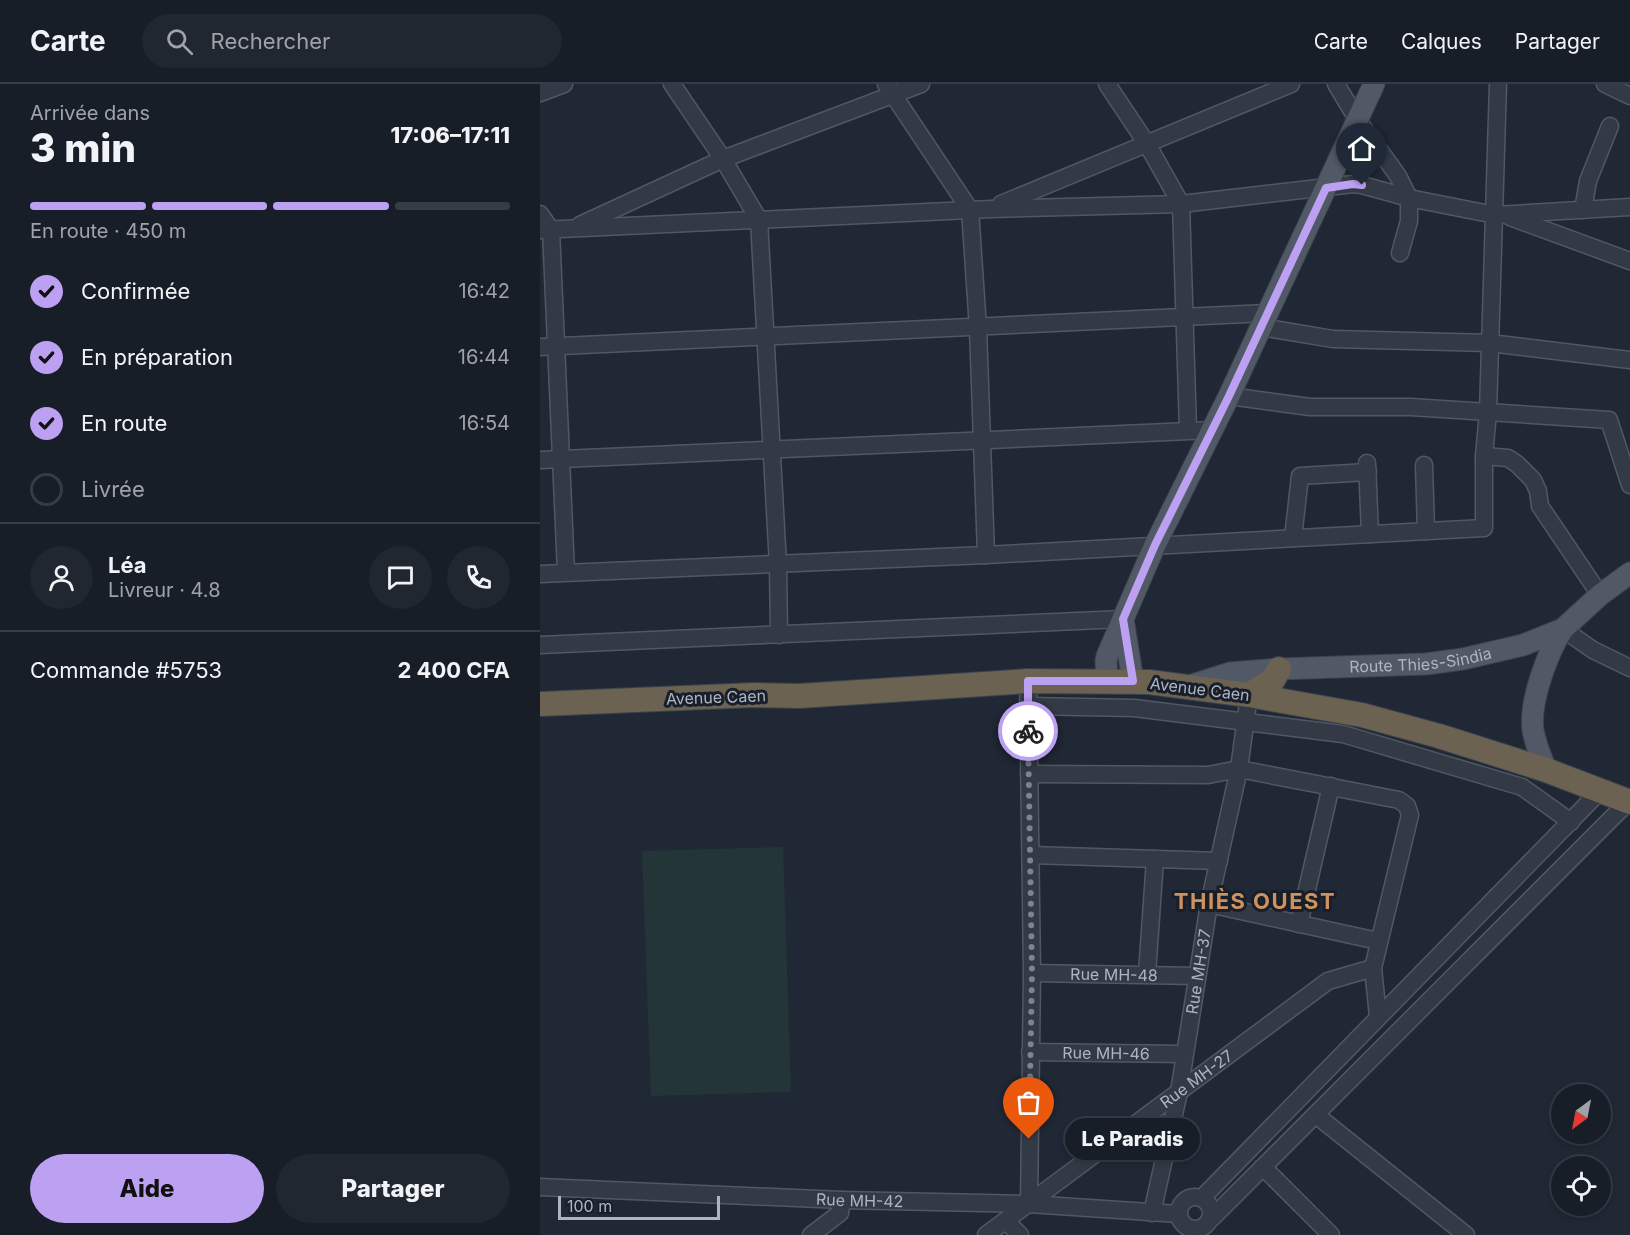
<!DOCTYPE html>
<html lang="fr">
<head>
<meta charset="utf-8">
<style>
	body { margin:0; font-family:Inter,sans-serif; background:#212730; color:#f1f3f6; height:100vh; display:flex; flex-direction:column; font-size:22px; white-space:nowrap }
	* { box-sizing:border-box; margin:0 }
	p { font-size:20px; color:#9fa2a8 }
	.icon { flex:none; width:33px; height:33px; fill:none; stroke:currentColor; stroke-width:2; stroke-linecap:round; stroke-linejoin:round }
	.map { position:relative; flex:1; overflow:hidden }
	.panel { display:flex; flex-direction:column; background:#181e28; width:540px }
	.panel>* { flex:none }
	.needle { width:39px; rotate:212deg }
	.buttons { position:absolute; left:1011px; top:1000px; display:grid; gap:12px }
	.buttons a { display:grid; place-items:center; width:60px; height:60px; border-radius:50%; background:#181e28; box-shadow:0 3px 9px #0003,0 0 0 2px #363c45; font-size:30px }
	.scale { position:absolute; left:18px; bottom:15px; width:162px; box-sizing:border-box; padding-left:6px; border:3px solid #adb5c3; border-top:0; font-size:16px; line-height:21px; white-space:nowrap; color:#adb5c3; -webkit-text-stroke:4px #191f2a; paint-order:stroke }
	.pin { position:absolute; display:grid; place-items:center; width:51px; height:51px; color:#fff; margin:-62px -26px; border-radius:50% 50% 50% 0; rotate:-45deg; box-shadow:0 0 6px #0007 }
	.pin .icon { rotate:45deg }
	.courier { position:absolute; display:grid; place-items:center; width:60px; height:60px; margin:-30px; border:4px solid #bca0f2; border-radius:50%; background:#fff; color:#222; box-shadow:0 2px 8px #0007 }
	.bubble { position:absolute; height:42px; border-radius:21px; background:#181e28; box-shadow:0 3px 9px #0003,0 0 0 2px #363c45; font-size:20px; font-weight:800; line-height:42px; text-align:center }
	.head em { font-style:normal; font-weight:800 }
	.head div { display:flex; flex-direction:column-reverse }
	.head { display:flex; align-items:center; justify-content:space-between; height:102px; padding:0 30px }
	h1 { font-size:39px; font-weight:800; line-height:45px }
	.bar { display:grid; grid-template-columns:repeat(4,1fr); gap:9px 6px; align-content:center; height:72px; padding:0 30px }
	.bar i { height:8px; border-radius:4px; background:#363c45 }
	.bar .selected { background:#bca0f2 }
	.bar p { grid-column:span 4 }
	.line { display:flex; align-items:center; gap:15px; padding:0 30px; border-top:2px solid #363c45 }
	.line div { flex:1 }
	.round { display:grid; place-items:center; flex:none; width:63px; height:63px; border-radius:32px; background:#212730 }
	ol { padding:0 30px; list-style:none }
	li { display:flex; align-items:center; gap:18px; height:66px }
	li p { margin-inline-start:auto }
	li .icon { padding:6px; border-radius:50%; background:#bca0f2; color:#111; stroke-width:4 }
	li:last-child { color:#9fa2a8 }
	li i { width:33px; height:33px; border:3px solid #363c45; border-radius:50% }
	.primary-button { display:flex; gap:12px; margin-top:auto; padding:12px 30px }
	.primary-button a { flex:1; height:69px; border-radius:36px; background:#bca0f2; color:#111; font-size:24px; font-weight:800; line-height:69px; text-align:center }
	.primary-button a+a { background:#212730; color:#f1f3f6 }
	header { display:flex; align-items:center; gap:36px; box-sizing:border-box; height:84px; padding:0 30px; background:#181e28; border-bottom:2px solid #363c45 }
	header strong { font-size:28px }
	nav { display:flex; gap:33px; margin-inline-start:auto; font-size:21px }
	.search { width:420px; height:54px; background:#212730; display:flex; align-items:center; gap:15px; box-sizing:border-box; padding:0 21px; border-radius:33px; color:#9fa2a8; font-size:22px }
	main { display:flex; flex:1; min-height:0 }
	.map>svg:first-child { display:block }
	.green { fill:#233537 }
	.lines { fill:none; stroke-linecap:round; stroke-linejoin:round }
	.minor-casing { stroke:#515864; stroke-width:19 }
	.major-casing { stroke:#3d434f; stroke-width:23 }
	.highway-casing { stroke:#3b424d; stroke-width:26 }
	.minor { stroke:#333a46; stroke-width:16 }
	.major { stroke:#515966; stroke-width:21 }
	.highway { stroke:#6b6251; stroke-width:24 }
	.done { stroke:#7c8491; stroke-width:6; stroke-dasharray:0 10.8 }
	.route { stroke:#bca0f2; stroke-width:8 }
	.labels { text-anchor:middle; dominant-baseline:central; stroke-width:6; stroke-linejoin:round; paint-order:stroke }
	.street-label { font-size:16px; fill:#adb5c3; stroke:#191f2a }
	.district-label { font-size:22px; font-weight:bold; letter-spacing:1.5px; fill:#cd925e; stroke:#191f2a }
</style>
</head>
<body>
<header>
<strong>Carte</strong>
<div class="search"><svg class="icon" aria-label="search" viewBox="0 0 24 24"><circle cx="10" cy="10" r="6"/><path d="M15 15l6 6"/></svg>Rechercher</div>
<nav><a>Carte</a><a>Calques</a><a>Partager</a></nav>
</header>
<main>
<section class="panel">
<div class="head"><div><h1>3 min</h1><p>Arrivée dans</p></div><em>17:06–17:11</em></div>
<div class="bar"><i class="selected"></i><i class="selected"></i><i class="selected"></i><i></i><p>En route · 450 m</p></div>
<ol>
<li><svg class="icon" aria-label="check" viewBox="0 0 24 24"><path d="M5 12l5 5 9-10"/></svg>Confirmée<p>16:42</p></li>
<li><svg class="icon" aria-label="check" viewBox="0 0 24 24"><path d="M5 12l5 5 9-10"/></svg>En préparation<p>16:44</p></li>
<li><svg class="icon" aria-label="check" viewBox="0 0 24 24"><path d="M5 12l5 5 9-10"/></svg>En route<p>16:54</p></li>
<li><i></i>Livrée</li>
</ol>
<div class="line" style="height:108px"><a class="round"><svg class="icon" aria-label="person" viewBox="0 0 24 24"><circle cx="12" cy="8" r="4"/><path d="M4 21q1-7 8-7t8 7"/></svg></a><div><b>Léa</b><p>Livreur · 4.8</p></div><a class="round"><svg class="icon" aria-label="chat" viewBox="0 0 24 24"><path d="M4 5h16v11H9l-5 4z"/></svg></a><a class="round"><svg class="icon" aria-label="phone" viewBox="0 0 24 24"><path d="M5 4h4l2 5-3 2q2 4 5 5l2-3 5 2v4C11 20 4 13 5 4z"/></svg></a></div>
<div class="line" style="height:78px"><div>Commande #5753</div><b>2 400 CFA</b></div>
<div class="primary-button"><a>Aide</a><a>Partager</a></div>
</section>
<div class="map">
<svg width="1090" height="1151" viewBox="0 0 1090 1151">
	<rect width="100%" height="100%" fill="#202835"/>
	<path class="green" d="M243,763L251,1008L111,1012L102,767Z"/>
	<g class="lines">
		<g class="minor-casing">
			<g id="minor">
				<path d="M132,0L183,75L219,136L238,481L239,551"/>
				<path d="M346,0L430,126L438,244L446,471"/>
				<path d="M567,0L607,60L641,120L648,346"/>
				<path d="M796,0L817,35L858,92L869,114V137L860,169"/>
				<path d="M1065,0L1090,12"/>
				<path d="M0,9L24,0"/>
				<path d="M461,120L751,0"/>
				<path d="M1043,126L1048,97L1070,42"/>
				<path d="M0,130L11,146L26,488"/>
				<path d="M970,133L1090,177"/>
				<path d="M40,141L183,75L381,0"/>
				<path d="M0,146L451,125L641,120L813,100L822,101L869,114L955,131L1090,123"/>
				<path d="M721,243L793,255L950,259L1090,276"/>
				<path d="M0,263L728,229"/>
				<path d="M689,312L770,323H871L1069,336L1090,401"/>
				<path d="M944,372L968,374L977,380L993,396L998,407L1000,422L1060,511"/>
				<path d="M0,376L672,346"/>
				<path d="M827,379L830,450"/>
				<path d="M884,381L886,447"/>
				<path d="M753,454L760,392L828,388"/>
				<path d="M0,490L446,471L944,444V372L948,328L958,0"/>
				<path d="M1023,545L1053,566L1090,584"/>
				<path d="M0,561L583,535"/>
				<path d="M488,597L492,889L489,1120"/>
				<path d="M488,622L594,624L803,650L982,703L1031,738"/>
				<path d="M489,690L668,691L699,685L859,716L867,722L870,731L833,884L838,932"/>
				<path d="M491,771L679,777"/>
				<path d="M669,820L838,857"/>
				<path d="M759,840L791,702"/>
				<path id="s1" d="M492,889L657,892"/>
				<path d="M607,890L615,775"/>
				<path id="s2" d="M490,968L644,970"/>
				<path d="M776,1031L926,1151"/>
				<path d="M723,1083L791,1151"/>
				<path id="s3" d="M0,1103L302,1116L489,1120L639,1130"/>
				<circle cx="655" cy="1129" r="16"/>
				<path d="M662,1114L1061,706"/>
				<path id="s4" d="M612,1129L639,1008L669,820L699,685L709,611"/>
				<path d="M672,1134L1089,717"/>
				<path d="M466,1137L480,1151"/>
				<path d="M271,1151L300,1129L302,1116"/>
				<path id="s5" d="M446,1151L788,897L833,884"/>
			</g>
		</g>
		<g class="major-casing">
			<g id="major">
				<path d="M583,535L593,597"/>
				<path d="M567,597L566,577L567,572L615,461L689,312L834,0"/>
				<path id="s6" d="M649,602L690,589L739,585L886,580L923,575L983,561L1023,545L1060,511L1090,489"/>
				<path d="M1006,686C1001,673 995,659 993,646C989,618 1008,567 1023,545"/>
			</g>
		</g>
		<g class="highway-casing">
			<path id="highway" d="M709,611L733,596L739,585
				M0,620L214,611L259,612L488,597L609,598L709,611L822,631L899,652L1006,686L1090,718"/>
		</g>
		<use href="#minor" class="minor"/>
		<use href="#major" class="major"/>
		<use href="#highway" class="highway"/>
	</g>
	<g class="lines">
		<path class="done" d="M488,647L492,889L489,1055"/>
		<path class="route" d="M488,647V597H593L583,535L615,461L689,312L786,104L813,100L822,101"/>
	</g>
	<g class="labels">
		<g class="street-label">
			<text stroke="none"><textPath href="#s6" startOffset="234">Route Thies-Sindia</textPath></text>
			<text transform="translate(660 605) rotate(7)">Avenue Caen</text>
			<text transform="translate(176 613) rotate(-2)">Avenue Caen</text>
			<text stroke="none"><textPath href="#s4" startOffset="246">Rue MH-37</textPath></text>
			<text stroke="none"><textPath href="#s1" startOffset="82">Rue MH-48</textPath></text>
			<text stroke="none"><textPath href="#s2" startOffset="76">Rue MH-46</textPath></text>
			<text stroke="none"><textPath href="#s5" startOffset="262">Rue MH-27</textPath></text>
			<text stroke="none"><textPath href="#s3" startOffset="320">Rue MH-42</textPath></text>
		</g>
		<g class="district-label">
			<text x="715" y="817">THIÈS OUEST</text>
		</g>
	</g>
</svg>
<div class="buttons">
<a><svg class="needle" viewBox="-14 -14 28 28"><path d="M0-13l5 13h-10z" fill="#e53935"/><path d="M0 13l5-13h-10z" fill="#9fa2a8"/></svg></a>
<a><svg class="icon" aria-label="locate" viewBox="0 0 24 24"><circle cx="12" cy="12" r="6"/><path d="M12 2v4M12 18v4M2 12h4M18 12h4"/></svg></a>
</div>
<div class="scale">100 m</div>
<div class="pin" style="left:489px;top:1055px;background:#ea580c"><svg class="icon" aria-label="bag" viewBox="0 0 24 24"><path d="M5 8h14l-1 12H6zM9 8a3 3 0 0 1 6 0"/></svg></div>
<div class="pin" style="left:822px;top:101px;background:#1f2937"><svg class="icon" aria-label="home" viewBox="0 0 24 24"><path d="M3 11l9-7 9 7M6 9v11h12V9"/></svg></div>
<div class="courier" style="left:488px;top:647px"><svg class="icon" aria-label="bike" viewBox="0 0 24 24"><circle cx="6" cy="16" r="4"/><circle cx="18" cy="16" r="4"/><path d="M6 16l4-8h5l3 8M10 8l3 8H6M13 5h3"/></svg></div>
<div class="bubble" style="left:525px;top:1034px;width:135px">Le Paradis</div>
</div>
</main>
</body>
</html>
